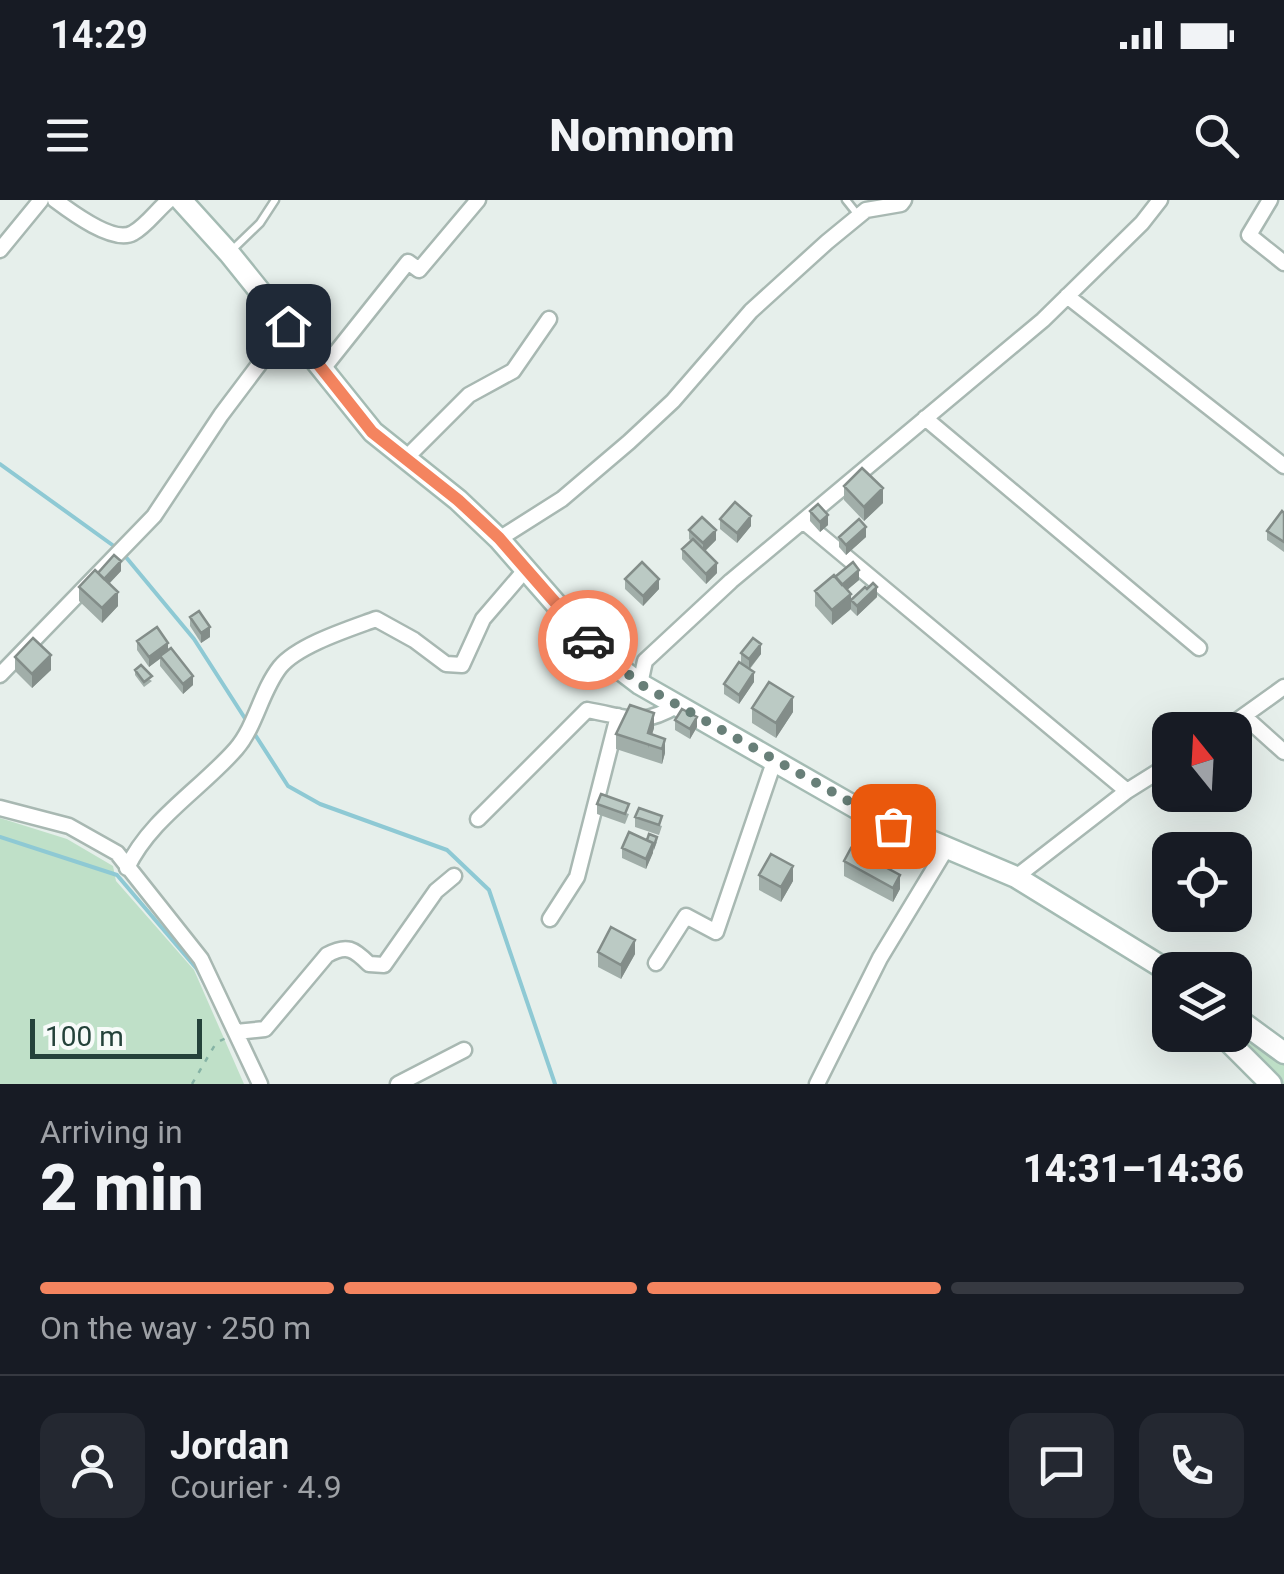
<!DOCTYPE html>
<html lang="en">
<head>
<meta charset="utf-8">
<style>
	body { margin:0; font-family:Roboto,sans-serif; background:#242831; color:#f1f3f6; height:100vh; display:flex; flex-direction:column; font-size:38px; white-space:nowrap }
	* { box-sizing:border-box; margin:0 }
	p { font-size:32px; color:#9ea1a6 }
	.icon { flex:none; width:55px; height:55px; fill:none; stroke:currentColor; stroke-width:2; stroke-linecap:round; stroke-linejoin:round }
	.map { position:relative; height:884px; overflow:hidden }
	.side { display:flex; flex-direction:column; background:#171b24; flex:1 }
	.side>* { flex:none }
	.needle { width:65px; rotate:342deg }
	.buttons { position:absolute; left:1152px; top:512px; display:grid; gap:20px }
	.buttons a { display:grid; place-items:center; width:100px; height:100px; border-radius:20px; background:#171b24; box-shadow:0 10px 40px #0002; font-size:50px }
	.scale { position:absolute; left:30px; bottom:25px; width:172px; box-sizing:border-box; padding-left:10px; border:5px solid #24423a; border-top:0; font-size:28px; line-height:35px; white-space:nowrap; color:#24423a; -webkit-text-stroke:8px #f7fbf9; paint-order:stroke }
	.pin { position:absolute; display:grid; place-items:center; width:85px; height:85px; color:#fff; margin:-42px; border-radius:20px; box-shadow:0 5px 15px #0006 }
	.courier { position:absolute; display:grid; place-items:center; width:100px; height:100px; margin:-50px; border:8px solid #f4845f; border-radius:50%; background:#fff; color:#222; box-shadow:0 2px 12px #0007 }
	.summary em { font-style:normal; font-weight:800 }
	.summary div { display:flex; flex-direction:column-reverse }
	.summary { display:flex; align-items:center; justify-content:space-between; height:170px; padding:0 40px }
	h1 { font-size:65px; font-weight:800; line-height:75px }
	.bar { display:grid; grid-template-columns:repeat(4,1fr); gap:15px 10px; align-content:center; height:120px; padding:0 40px }
	.bar i { height:12px; border-radius:8px; background:#363941 }
	.bar .active { background:#f4845f }
	.bar p { grid-column:span 4 }
	.line { display:flex; align-items:center; gap:25px; padding:0 40px; border-top:2px solid #363941 }
	.line div { flex:1 }
	.round { display:grid; place-items:center; flex:none; width:105px; height:105px; border-radius:20px; background:#242831 }
	.status { display:flex; justify-content:space-between; align-items:center; height:70px; padding:0 50px; background:#171b24; direction:ltr }
	.status svg { height:28px; fill:currentColor }
	header { display:flex; justify-content:space-between; align-items:center; height:130px; padding:0 40px; background:#171b24; font-size:45px; font-weight:800 }
	.map>svg:first-child { display:block }
	.green { fill:#bfe0c8 }
	.lines { fill:none; stroke-linecap:round; stroke-linejoin:round }
	.stream { stroke:#8ec9d4; stroke-width:4 }
	.lane-casing { stroke:#a8b8b2; stroke-width:11 }
	.street-casing { stroke:#a8b8b2; stroke-width:19 }
	.secondary-casing { stroke:#a4bbb3; stroke-width:25 }
	.path { stroke:#86b3a5; stroke-width:2.5; stroke-dasharray:5 8; stroke-linecap:butt }
	.lane { stroke:#fff; stroke-width:6 }
	.street { stroke:#fff; stroke-width:14 }
	.secondary { stroke:#fff; stroke-width:20 }
	.wall { fill:#a1aea9 }
	.shaded-wall { fill:#838d89 }
	.building { fill:#bbcac4; stroke:#838d89; stroke-width:2.5 }
	.done { stroke:#687f78; stroke-width:10; stroke-dasharray:0 18 }
	.route { stroke:#f4845f; stroke-width:12 }
</style>
</head>
<body>
<div class="status"><b>14:29</b><svg viewBox="0 0 49 12"><path d="M0 12V9h3v3zM5 12V6h3v6zM10 12V3h3v9zM15 12V0h3v12zM26 1h20v11H26zM47 4h2v5h-2z"/></svg></div>
<header><svg class="icon" aria-label="menu" viewBox="0 0 24 24"><path d="M4 6h16M4 12h16M4 18h16"/></svg>Nomnom<svg class="icon" aria-label="search" viewBox="0 0 24 24"><circle cx="10" cy="10" r="6"/><path d="M15 15l6 6"/></svg></header>
<div class="map">
<svg width="1284" height="884" viewBox="0 0 1284 884">
	<rect width="100%" height="100%" fill="#e6efeb"/>
	<path class="green" d="M0,618L67,639L113,666L116,681L194,770L244,884H0Z
		M1235,827L1284,863V884H1279L1235,835Z"/>
	<g class="lines">
		<path class="stream" d="M0,264L118,349
			M125,356L194,439L246,520
			M254,533L288,586L320,604L447,650L489,690L555,884
			M0,637L117,675L197,769L210,794"/>
		<g class="lane-casing">
			<path id="lane" d="M846,0L858,15
				M230,52L260,23L275,0"/>
		</g>
		<g class="street-casing">
			<path id="street" d="M55,0C71,12 114,44 133,33C146,26 157,10 169,0
				M1270,0L1249,35L1284,63
				M0,50L41,0
				M1067,96L1284,266
				M322,170L408,62L419,70L478,0
				M925,218L1199,448
				M405,259L469,195L513,171L549,119
				M803,321L1127,591L1016,677
				M499,339L562,299L629,242L673,201L751,111L827,42L866,10L901,4L904,0
				M0,475L154,316L221,215L288,126
				M640,484L645,461L731,381L1043,120L1142,23L1160,0
				M1245,517L1284,552
				M1224,530L1284,487
				M1127,591L1170,564
				M0,608L69,626L117,653L201,759L260,884
				M478,619L587,510C629,517 639,528 678,505
				M127,668C150,619 201,589 236,549C256,526 261,491 280,467C298,445 349,429 376,419L414,440L446,464L462,465L483,419L526,369
				M550,719L577,677L618,516
				M656,763L686,716L716,732L775,559
				M236,832L265,829L327,755C347,744 354,749 369,764L384,765L436,691L454,676
				M398,884L464,850
				M817,884L880,758L946,649"/>
		</g>
		<g class="secondary-casing">
			<path id="secondary" d="M181,0L229,53L373,232L458,300L499,339L598,452L640,484L867,614L1016,677L1170,772
				M1235,817L1284,853
				M1222,835L1271,884"/>
		</g>
		<path class="path" d="M192,884L216,843L226,838"/>
		<use href="#lane" class="lane"/>
		<use href="#street" class="street"/>
		<use href="#secondary" class="secondary"/>
	</g>
	<path class="wall" d="M844,286L883,303L864,321L844,300Z
		M810,311L828,325L820,332L810,321Z
		M1284,313V352L1267,340V331Z
		M720,319L751,326L737,343L720,329Z
		M689,330L716,340L705,351L717,373L706,384L682,359V349L691,341L689,339Z
		M839,337H866L846,355L839,347Z
		M121,371L109,384L118,406L102,423L79,401V387L98,373Z
		M835,377L859,380L847,390L851,409L832,425L815,406V391Z
		M625,379L659,389L643,406L625,389Z
		M877,397L857,416L851,410V400Z
		M190,417L210,437L201,443L190,426Z
		M137,441L168,450L193,485L183,494L160,466V458L149,467L137,450Z
		M741,453L761,454L750,469L754,482L739,504L724,494V484L741,463Z
		M15,457L51,470L32,488L15,471Z
		M135,470L152,481L144,487L135,475Z
		M752,508L793,512L776,538L752,523Z
		M675,520L697,527L690,539L675,530Z
		M654,528L652,534L665,553L662,564L616,549V534Z
		M597,604L629,614L625,624L597,614Z
		M635,617L662,626L659,635L635,627Z
		M657,642L646,669L622,658V648Z
		M854,650L888,654L882,665L900,689L893,702L844,676V661Z
		M759,675L793,681L781,702L759,690Z
		M598,752L635,754L621,779L598,767Z"/>
	<path class="shaded-wall" d="M883,288V303L864,321V307Z
		M828,315V325L820,332V322Z
		M751,316V326L737,343V333Z
		M866,327V337L846,355V345Z
		M716,330V340L703,353V343Z
		M121,361V371L102,391V381Z
		M717,363V373L706,384V374Z
		M859,370V380L840,396V386Z
		M659,379V389L643,406V396Z
		M877,387V397L857,416V406Z
		M118,392V406L102,423V408Z
		M851,394V409L832,425V410Z
		M210,427V437L201,443V433Z
		M168,443V453L149,467V457Z
		M761,444V454L749,469V459Z
		M51,455V470L32,488V474Z
		M754,472V482L739,504V495Z
		M193,476V485L183,494V484Z
		M793,497V512L776,538V523Z
		M654,513V528L648,548V533Z
		M697,517V527L690,539V529Z
		M665,539V553L662,564V549Z
		M888,640V654L876,676V662Z
		M653,643V653L646,669V659Z
		M793,666V681L781,702V687Z
		M900,675V689L893,702V688Z
		M635,740V754L621,779V765Z"/>
	<path class="building" d="M862,268L883,288L864,307L844,286Z
		M735,302L751,316L737,333L720,319Z
		M818,304L828,315L820,322L810,311Z
		M1282,311L1284,313V342L1267,331Z
		M702,317L716,330L703,343L689,330Z
		M859,319L866,327L846,345L839,337Z
		M693,339L717,363L706,374L682,349Z
		M114,355L121,361L104,379L98,373Z
		M642,362L659,379L643,396L625,379Z
		M853,362L859,370L842,385L835,377Z
		M95,370L118,392L102,408L79,387Z
		M834,375L851,394L832,410L815,391Z
		M873,383L877,387L857,406L851,400L865,387L867,389Z
		M199,411L210,427L201,433L190,417Z
		M157,427L168,443L149,457L137,441Z
		M33,438L51,455L32,474L15,457Z
		M753,438L761,444L749,459L741,453Z
		M171,448L193,476L183,484L160,456Z
		M739,462L754,472L739,495L724,484Z
		M141,465L152,476L144,482L135,470Z
		M769,482L793,497L776,523L752,508Z
		M630,505L654,513L648,533L665,539L662,549L616,534Z
		M682,509L697,517L690,529L675,520Z
		M601,594L629,604L625,614L597,604Z
		M639,608L662,616L659,625L635,617Z
		M866,628L888,640L876,662L900,675L893,688L844,661L851,648L854,650Z
		M629,632L653,643L646,659L622,648Z
		M649,634L657,637L654,646L653,643L647,640Z
		M771,654L793,666L781,687L759,675Z
		M611,727L635,740L621,765L598,752Z"/>
	<g class="lines">
		<path class="done" d="M588,440L640,484L893,626"/>
		<path class="route" d="M288,126L372,232L458,300L499,338L588,440"/>
	</g>
</svg>
<div class="buttons">
<a><svg class="needle" viewBox="-14 -14 28 28"><path d="M0-13l5 13h-10z" fill="#e53935"/><path d="M0 13l5-13h-10z" fill="#9ea1a6"/></svg></a>
<a><svg class="icon" aria-label="locate" viewBox="0 0 24 24"><circle cx="12" cy="12" r="6"/><path d="M12 2v4M12 18v4M2 12h4M18 12h4"/></svg></a>
<a><svg class="icon" aria-label="layers" viewBox="0 0 24 24"><path d="M12 4l9 5-9 5-9-5zM3 14l9 5 9-5"/></svg></a>
</div>
<div class="scale">100 m</div>
<div class="pin" style="left:893px;top:626px;background:#ea580c"><svg class="icon" aria-label="bag" viewBox="0 0 24 24"><path d="M5 8h14l-1 12H6zM9 8a3 3 0 0 1 6 0"/></svg></div>
<div class="pin" style="left:288px;top:126px;background:#1f2937"><svg class="icon" aria-label="home" viewBox="0 0 24 24"><path d="M3 11l9-7 9 7M6 9v11h12V9"/></svg></div>
<div class="courier" style="left:588px;top:440px"><svg class="icon" aria-label="car" viewBox="0 0 24 24"><path d="M5 17H2v-5l4-1 3-4h7l3 4 3 1v5h-3M9 17h6M6 11h13"/><circle cx="7" cy="17" r="2"/><circle cx="17" cy="17" r="2"/></svg></div>
</div>
<section class="side">
<div class="summary"><div><h1>2 min</h1><p>Arriving in</p></div><em>14:31–14:36</em></div>
<div class="bar"><i class="active"></i><i class="active"></i><i class="active"></i><i></i><p>On the way · 250 m</p></div>
<div class="line" style="height:180px"><a class="round"><svg class="icon" aria-label="person" viewBox="0 0 24 24"><circle cx="12" cy="8" r="4"/><path d="M4 21q1-7 8-7t8 7"/></svg></a><div><b>Jordan</b><p>Courier · 4.9</p></div><a class="round"><svg class="icon" aria-label="chat" viewBox="0 0 24 24"><path d="M4 5h16v11H9l-5 4z"/></svg></a><a class="round"><svg class="icon" aria-label="phone" viewBox="0 0 24 24"><path d="M5 4h4l2 5-3 2q2 4 5 5l2-3 5 2v4C11 20 4 13 5 4z"/></svg></a></div>
</section>
</body>
</html>
